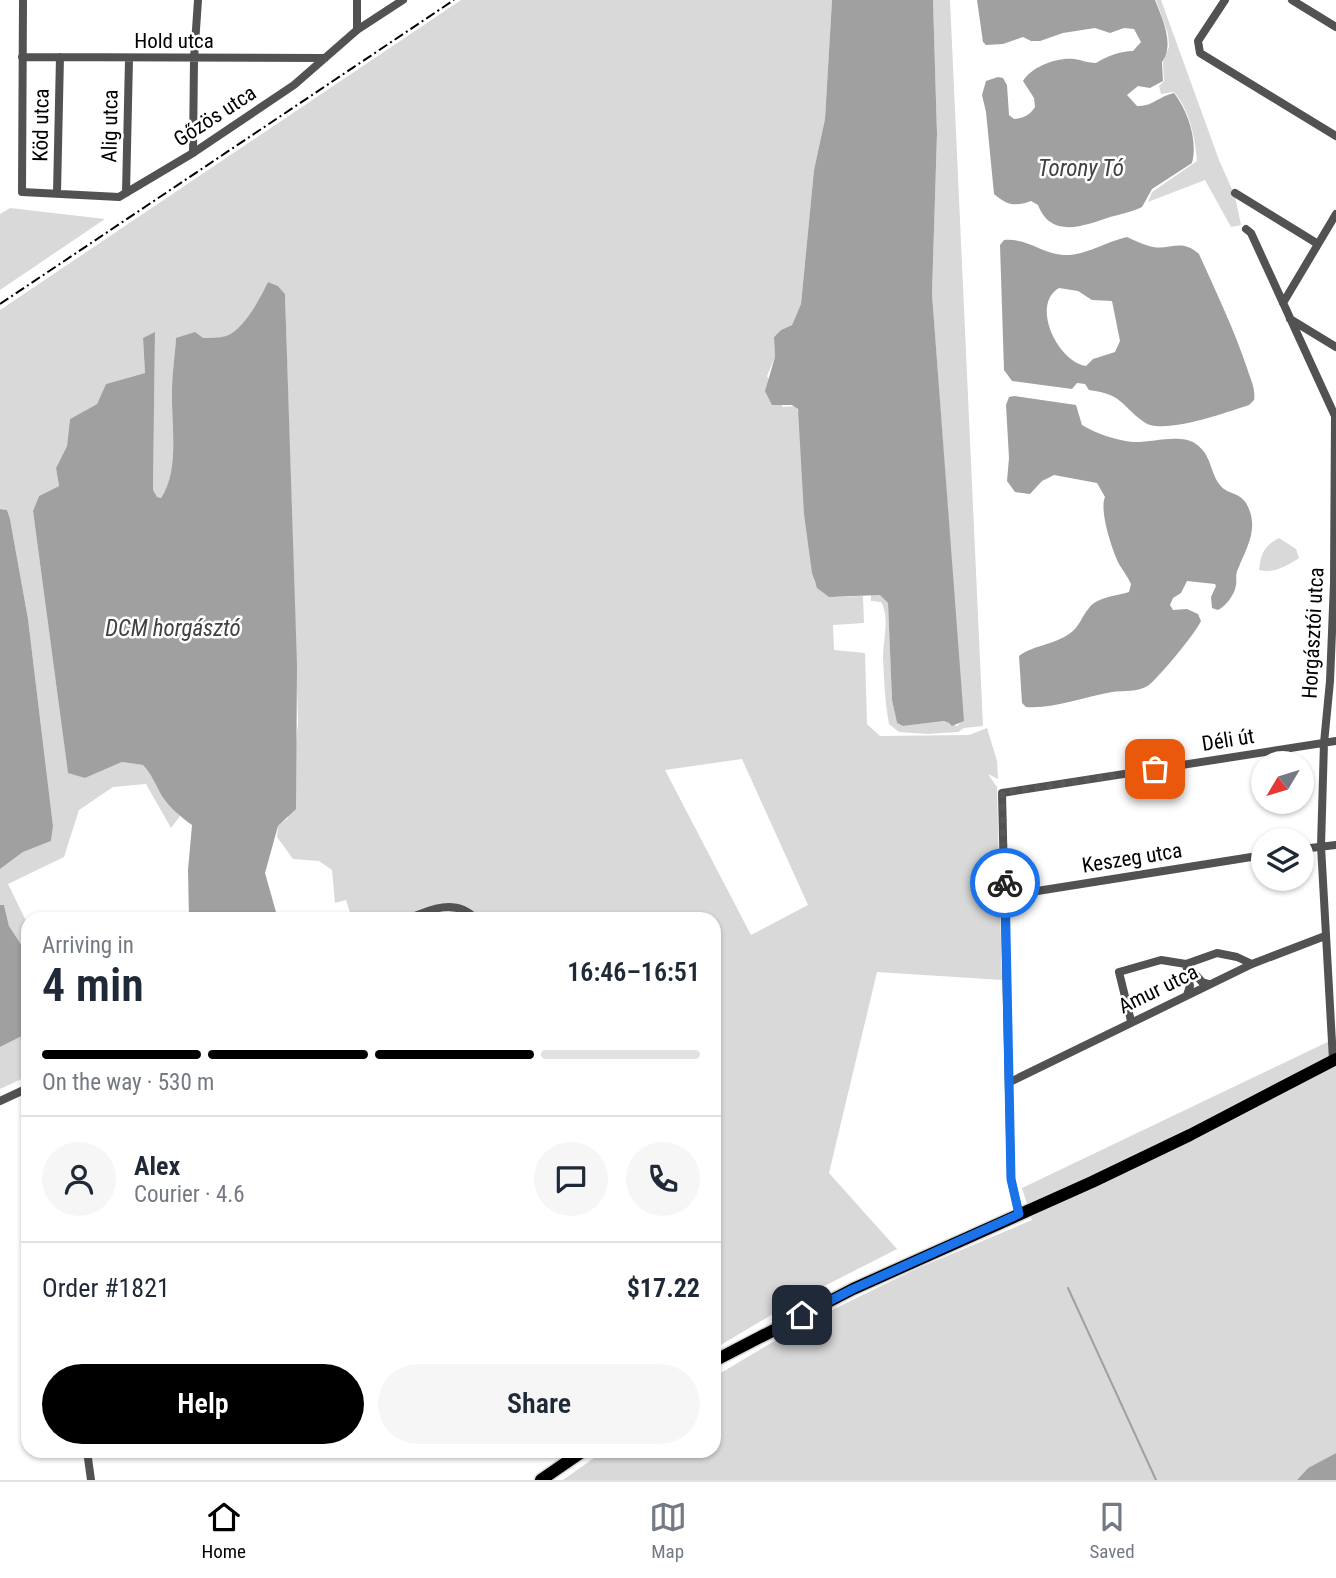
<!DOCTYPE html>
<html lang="en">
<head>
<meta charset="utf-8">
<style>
	body { margin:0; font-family:"Roboto Condensed",sans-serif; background:#f6f6f7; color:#1f2937; height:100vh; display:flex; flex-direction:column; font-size:26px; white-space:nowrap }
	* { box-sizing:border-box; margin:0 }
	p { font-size:23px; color:#747a83 }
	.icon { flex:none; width:38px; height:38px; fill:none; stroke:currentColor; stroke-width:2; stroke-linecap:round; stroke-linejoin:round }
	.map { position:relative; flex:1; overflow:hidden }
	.drawer { position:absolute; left:21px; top:912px; width:700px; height:546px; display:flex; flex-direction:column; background:#fff; border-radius:21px; box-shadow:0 2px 5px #0004 }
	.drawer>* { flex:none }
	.needle { width:46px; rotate:232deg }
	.controls { position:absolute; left:1251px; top:751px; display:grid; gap:14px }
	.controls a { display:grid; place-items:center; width:63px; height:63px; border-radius:50%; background:#fff; box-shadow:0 2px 5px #0004; font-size:35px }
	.pin { position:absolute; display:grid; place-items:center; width:60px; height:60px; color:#fff; margin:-30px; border-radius:14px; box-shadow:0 4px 10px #0006 }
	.courier { position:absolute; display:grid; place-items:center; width:70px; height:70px; margin:-35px; border:5px solid #1a73e8; border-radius:50%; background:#fff; color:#222; box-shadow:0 2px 9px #0007 }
	.overview em { font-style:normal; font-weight:600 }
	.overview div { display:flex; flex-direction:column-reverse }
	.overview { display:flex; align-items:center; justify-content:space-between; height:119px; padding:0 21px }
	h1 { font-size:46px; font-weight:600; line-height:52px }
	.bar { display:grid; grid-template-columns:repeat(4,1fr); gap:10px 7px; align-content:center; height:84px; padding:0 21px }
	.bar i { height:9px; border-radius:5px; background:#e0e1e3 }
	.bar .active { background:#000 }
	.bar p { grid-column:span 4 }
	.line { display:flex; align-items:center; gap:18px; padding:0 21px; border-top:2px solid #e0e1e3 }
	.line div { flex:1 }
	.round { display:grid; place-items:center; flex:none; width:74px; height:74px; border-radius:37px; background:#f6f6f7 }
	.primary-button { display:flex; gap:14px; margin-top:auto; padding:14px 21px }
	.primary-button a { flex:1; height:80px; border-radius:42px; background:#000; color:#fff; font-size:28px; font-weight:600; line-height:80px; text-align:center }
	.primary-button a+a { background:#f6f6f7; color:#1f2937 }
	.tab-bar { display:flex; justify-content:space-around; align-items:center; height:98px; border-top:2px solid #e0e1e3; background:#fff; font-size:19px; color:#747a83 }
	.tab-bar a { display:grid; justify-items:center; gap:4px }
	.tab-bar .active { color:#000 }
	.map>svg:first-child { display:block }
	.green { fill:#d9d9d9; fill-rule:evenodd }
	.water { fill:#a0a0a0; fill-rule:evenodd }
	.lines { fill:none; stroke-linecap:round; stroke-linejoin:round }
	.stream { stroke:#a0a0a0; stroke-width:2 }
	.primary-casing { stroke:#dbdbdb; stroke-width:15 }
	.street { stroke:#525252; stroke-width:8 }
	.primary { stroke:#000; stroke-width:12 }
	.rail { stroke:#000; stroke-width:2; stroke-dasharray:10 3.5 2 3.5; stroke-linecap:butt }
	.done { stroke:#595959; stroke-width:7; stroke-dasharray:0 12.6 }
	.route { stroke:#1a73e8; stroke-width:9 }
	.labels { text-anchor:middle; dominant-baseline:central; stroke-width:5; stroke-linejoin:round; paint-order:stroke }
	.street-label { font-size:21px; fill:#000; stroke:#fff }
	.water-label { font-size:23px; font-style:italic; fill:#414141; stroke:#fff }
</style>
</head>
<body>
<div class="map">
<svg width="1336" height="1480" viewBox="0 0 1336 1480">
	<rect width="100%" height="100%" fill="#fff"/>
	<path class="green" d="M461,0H832L825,119L814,170L801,304L792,325L781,330L774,337L775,357L767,376L783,407L796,406L800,416L814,581C823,602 844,596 863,596L864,623L833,625L834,650L865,653L867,724L880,736L969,735L987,728L997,761L998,779L988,774L997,787L1002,980L877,972L829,1173L897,1249L793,1302L714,1349V919H352L346,900L335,903L332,870L319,861L293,859L277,837L278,826L288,818L298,723L285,294L278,286L268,282C260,298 245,329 227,336C213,341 191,338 176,338C175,356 172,374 172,392C171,425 180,469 161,498L156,497L153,491L155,333L143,338L145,373L106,384L97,404L70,419L67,446L56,468L59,486L39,496L33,511L68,772L85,778L122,762L143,765C157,782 165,799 180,816L171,828L146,784L113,787L79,810L64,857L8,884L28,925V955L9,926L4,905H0V869L23,852L51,841L53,826L28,619L10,519L7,510L0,509V310ZM742,759L808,905L751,935L665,770Z
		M933,0H950L983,726L964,728L958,732L928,734L899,732L889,724C885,702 884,680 883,657C883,641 890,617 881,602L871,601V594L881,595L888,603L892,700L897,723L903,726L944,721L957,726L963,720L932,294L937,134Z
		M1156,0H1161L1219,160L1235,196L1241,225L1231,227L1205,180L1148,202L1152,192L1197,161C1195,137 1190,111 1174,92L1161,94L1159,86L1164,81L1163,62L1169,47L1168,34Z
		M10,208L105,219L0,290V214Z
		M1279,538L1296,549L1299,558C1287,566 1272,574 1259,570C1261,553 1264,546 1279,538Z
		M28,1033V1076L0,1089V1047Z
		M1336,1038V1453L1308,1468L1297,1480H563L604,1451H714V1377L805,1323L916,1269L1032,1220L1022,1188Z"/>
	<path class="water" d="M832,0H933L937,134L932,294L964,721L952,726L949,723L944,721L903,726L897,723L892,700L888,603L880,595L829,597L817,588L812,573L804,514L798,409L792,405H772L765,391L775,357L774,337L781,330L792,325L801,304L814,170L825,119Z
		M977,0H1155C1162,18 1175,45 1162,62L1163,81L1150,88L1138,86L1127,95L1137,106C1152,107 1159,96 1174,93C1188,111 1198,141 1192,163L1152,189L1142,207C1132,212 1121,214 1110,217C1084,226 1051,239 1038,205L1031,201C1014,207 1007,205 994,194L986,112L982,95L986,81L998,77L1003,78L1007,85L1009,115L1014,119C1024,118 1030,115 1035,107L1034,98L1023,81C1031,67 1057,57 1074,59C1082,60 1088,63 1096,63C1107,56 1120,51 1133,51L1141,42L1134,29L1124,28L1110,33L1095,28L1063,33L1040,41H1031L1023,37L1003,44L986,45L983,42Z
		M1127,237C1134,240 1142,244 1149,246C1169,252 1180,237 1199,254C1216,292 1234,329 1247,368C1250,378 1256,389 1254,400L1249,405C1227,412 1162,436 1144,422C1119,404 1124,395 1089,390L1085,384L1077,383L1072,389L1012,381L1004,370L1000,245L1004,240C1028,238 1041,253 1063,255C1086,256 1105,242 1127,237ZM1059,288L1078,291L1092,300L1112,301L1120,341L1115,352L1093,359L1086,366C1058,362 1030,305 1059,288Z
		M268,282L278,286L285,294L297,665L296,809L278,826L265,873L276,912L272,919H189L188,870L192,825C181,817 169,807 162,796C156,785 152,775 143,765L122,762L85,778L68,773L33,511L39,496L59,486L56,468L67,446L70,419L97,404L106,384L145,373L143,338L155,332L153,490L157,497L161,498C180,469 171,425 172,392C172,374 175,355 176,338L195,332L203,338C210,338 219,338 226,336C244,330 260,298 268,282Z
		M1014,396L1076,405L1082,425C1095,433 1118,441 1133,442C1151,443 1180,433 1196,444C1212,455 1210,473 1220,485C1226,494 1239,492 1246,503C1260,527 1247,547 1238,569C1235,574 1237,579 1236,585C1235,594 1226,606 1218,610L1212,608L1211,597L1216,586L1215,584L1187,581L1181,593L1173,598L1170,605L1173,610L1187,609L1198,614L1201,621C1195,634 1160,676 1149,685C1137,693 1124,690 1112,692C1084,697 1054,709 1026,707L1022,703L1019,656C1031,646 1053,645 1069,634C1080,627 1081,617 1089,608C1097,597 1116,596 1129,592L1131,584C1128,577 1123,571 1119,564C1112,550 1099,510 1105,497L1097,483L1054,475L1042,481L1030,494L1015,492L1007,481L1009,458L1006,405L1009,397Z
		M0,509L7,510L10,519L28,619L53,826L51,841L23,852L0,869Z
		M0,905H4L9,926L28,955V1033L0,1047Z
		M1336,1453V1480H1297L1308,1468Z"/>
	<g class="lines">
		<path class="stream" d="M1068,1288L1156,1480"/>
		<g class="primary-casing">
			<path id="primary" d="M714,1361L853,1289L1092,1182L1190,1135L1336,1059
				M541,1480L583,1451"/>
		</g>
		<path class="street" d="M23,0L22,192L119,197L193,153L294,85L357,30L403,0
			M1225,0L1198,41L1200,53L1336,136
			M1292,0L1336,27
			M357,30V0
			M22,57L325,58
			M193,153L194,59L198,0
			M57,193L60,57
			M126,193L129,59
			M1235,193L1318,244
			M1246,229L1251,233L1335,416L1334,583L1330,681L1324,743L1321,846L1333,1060
			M1283,303L1336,214
			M1290,319L1336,347
			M1302,849L1336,845
			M1006,896L1264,855
			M408,919C430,909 456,898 476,919
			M1186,964L1190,986L1187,995
			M1188,966L1202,982L1209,984
			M1131,1021L1119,972L1161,960L1186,964L1217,953L1237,957L1252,964
			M1010,1082L1252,964L1325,936
			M0,1101L28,1088
			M1019,1214L1011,1179L1002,793L1336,741
			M87,1451L91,1480"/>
		<use href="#primary" class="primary"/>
		<path class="rail" d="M0,304L454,0"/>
	</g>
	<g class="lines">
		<path class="done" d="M1005,883L1002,793L1155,769"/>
		<path class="route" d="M802,1315L853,1289L1019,1214L1011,1179L1005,883"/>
	</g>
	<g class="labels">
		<g class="street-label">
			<text x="174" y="41">Hold utca</text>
			<text transform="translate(215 116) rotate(-33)">Gőzös utca</text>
			<text transform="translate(41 125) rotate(-89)">Köd utca</text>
			<text transform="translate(110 126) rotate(-89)">Alig utca</text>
			<text transform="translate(1313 633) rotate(-87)">Horgásztói utca</text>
			<text transform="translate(1228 740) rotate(-9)">Déli út</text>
			<text transform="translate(1132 858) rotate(-9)">Keszeg utca</text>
			<text transform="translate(1158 989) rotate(-26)">Amur utca</text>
		</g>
		<g class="water-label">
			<text x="1081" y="168">Torony Tó</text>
			<text x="173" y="628">DCM horgásztó</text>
		</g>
	</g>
</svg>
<div class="controls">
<a><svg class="needle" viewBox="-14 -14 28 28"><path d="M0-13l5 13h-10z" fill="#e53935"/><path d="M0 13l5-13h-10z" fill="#747a83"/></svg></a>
<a><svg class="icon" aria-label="layers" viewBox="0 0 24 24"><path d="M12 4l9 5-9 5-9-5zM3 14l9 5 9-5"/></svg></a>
</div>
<div class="pin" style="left:1155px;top:769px;background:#ea580c"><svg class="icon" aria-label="bag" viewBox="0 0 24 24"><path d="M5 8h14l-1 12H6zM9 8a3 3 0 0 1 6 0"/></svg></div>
<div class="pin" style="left:802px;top:1315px;background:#1f2937"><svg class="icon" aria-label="home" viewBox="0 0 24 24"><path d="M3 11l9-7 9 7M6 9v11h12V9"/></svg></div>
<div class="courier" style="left:1005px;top:883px"><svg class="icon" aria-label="bike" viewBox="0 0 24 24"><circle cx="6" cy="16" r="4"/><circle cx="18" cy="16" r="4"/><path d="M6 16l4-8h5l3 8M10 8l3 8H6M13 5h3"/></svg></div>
<section class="drawer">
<div class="overview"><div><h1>4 min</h1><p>Arriving in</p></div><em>16:46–16:51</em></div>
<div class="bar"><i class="active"></i><i class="active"></i><i class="active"></i><i></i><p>On the way · 530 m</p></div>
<div class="line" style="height:126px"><a class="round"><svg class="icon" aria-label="person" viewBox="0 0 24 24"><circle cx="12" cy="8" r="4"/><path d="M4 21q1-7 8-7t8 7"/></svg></a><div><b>Alex</b><p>Courier · 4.6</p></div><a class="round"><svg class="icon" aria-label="chat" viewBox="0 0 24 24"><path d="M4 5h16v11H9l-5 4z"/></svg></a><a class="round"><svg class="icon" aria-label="phone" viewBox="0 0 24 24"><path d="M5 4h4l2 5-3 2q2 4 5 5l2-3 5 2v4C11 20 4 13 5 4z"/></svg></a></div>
<div class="line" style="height:91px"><div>Order #1821</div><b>$17.22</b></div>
<div class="primary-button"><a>Help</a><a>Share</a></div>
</section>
</div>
<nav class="tab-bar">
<a class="active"><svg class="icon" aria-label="home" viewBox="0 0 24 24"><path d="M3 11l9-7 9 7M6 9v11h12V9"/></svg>Home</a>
<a><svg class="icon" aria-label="map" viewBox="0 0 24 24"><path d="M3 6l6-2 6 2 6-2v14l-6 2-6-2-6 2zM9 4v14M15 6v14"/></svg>Map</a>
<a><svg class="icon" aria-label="saved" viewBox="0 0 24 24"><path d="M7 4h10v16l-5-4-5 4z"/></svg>Saved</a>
</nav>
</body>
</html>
